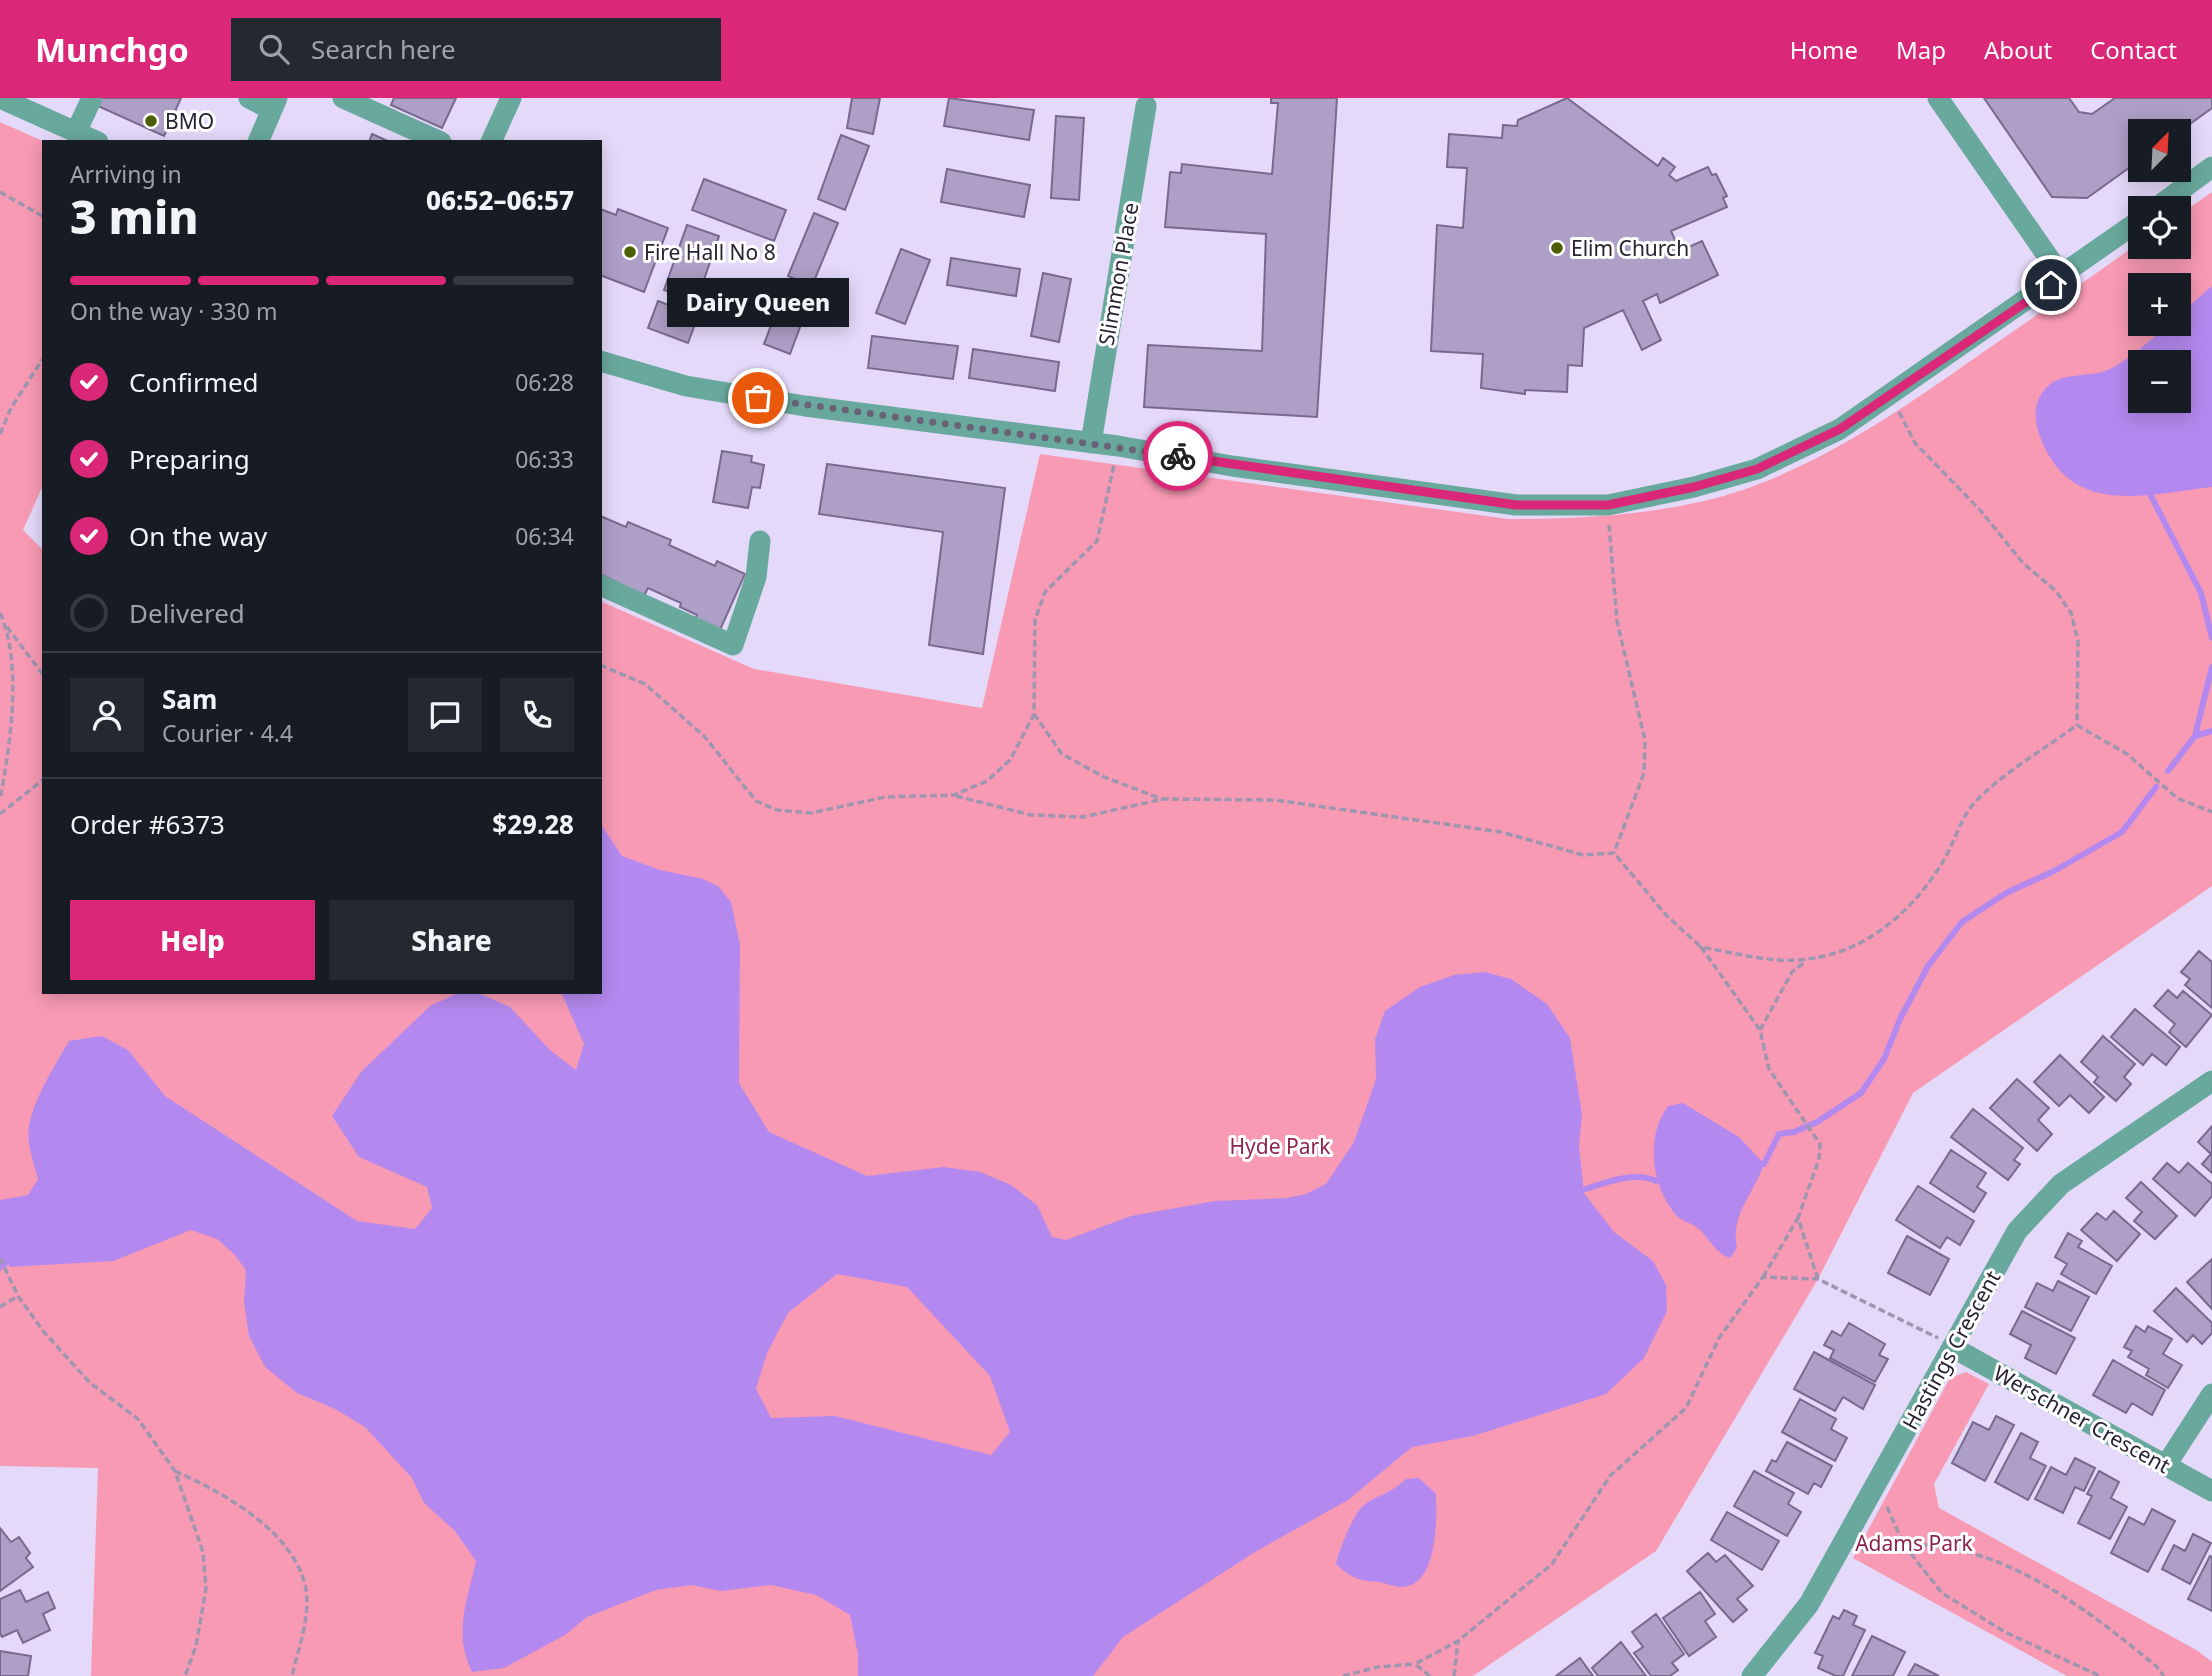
<!DOCTYPE html>
<html lang="en">
<head>
<meta charset="utf-8">
<style>
	body { margin:0; font-family:"Noto Sans",sans-serif; background:#242831; color:#f1f3f6; height:100vh; display:flex; flex-direction:column; font-size:26px; white-space:nowrap }
	* { box-sizing:border-box; margin:0 }
	p { font-size:23px; color:#9ea1a6 }
	.icon { flex:none; width:38px; height:38px; fill:none; stroke:currentColor; stroke-width:2; stroke-linecap:round; stroke-linejoin:round }
	.map { position:relative; flex:1; overflow:hidden }
	.panel { position:absolute; left:42px; top:42px; width:560px; height:854px; display:flex; flex-direction:column; background:#171b24; border-radius:0px; box-shadow:0 4px 18px #0003 }
	.panel>* { flex:none }
	.needle { width:46px; rotate:24deg }
	.tools { position:absolute; left:2128px; top:21px; display:grid; gap:14px }
	.tools a { display:grid; place-items:center; width:63px; height:63px; border-radius:0px; background:#171b24; box-shadow:0 4px 18px #0003; font-size:35px }
	.pin { position:absolute; display:grid; place-items:center; width:60px; height:60px; color:#fff; margin:-30px; border:4px solid #fff; border-radius:50%; box-shadow:0 2px 7px #0007 }
	.courier { position:absolute; display:grid; place-items:center; width:70px; height:70px; margin:-35px; border:5px solid #db2777; border-radius:50%; background:#fff; color:#222; box-shadow:0 2px 9px #0007 }
	.bubble { position:absolute; height:49px; border-radius:0px; background:#171b24; box-shadow:0 4px 18px #0003; font-size:23px; font-weight:800; line-height:49px; text-align:center }
	.headline em { font-style:normal; font-weight:800 }
	.headline div { display:flex; flex-direction:column-reverse }
	.headline { display:flex; align-items:center; justify-content:space-between; height:119px; padding:0 28px }
	h1 { font-size:46px; font-weight:800; line-height:52px }
	.bar { display:grid; grid-template-columns:repeat(4,1fr); gap:10px 7px; align-content:center; height:84px; padding:0 28px }
	.bar i { height:9px; border-radius:5px; background:#363941 }
	.bar .active { background:#db2777 }
	.bar p { grid-column:span 4 }
	.line { display:flex; align-items:center; gap:18px; padding:0 28px; border-top:2px solid #363941 }
	.line div { flex:1 }
	.round { display:grid; place-items:center; flex:none; width:74px; height:74px; border-radius:0px; background:#242831 }
	ol { padding:0 28px; list-style:none }
	li { display:flex; align-items:center; gap:21px; height:77px }
	li p { margin-inline-start:auto }
	li .icon { padding:7px; border-radius:50%; background:#db2777; color:#fff; stroke-width:4 }
	li:last-child { color:#9ea1a6 }
	li i { width:38px; height:38px; border:4px solid #363941; border-radius:50% }
	.primary-button { display:flex; gap:14px; margin-top:auto; padding:14px 28px }
	.primary-button a { flex:1; height:80px; border-radius:0px; background:#db2777; color:#fff; font-size:28px; font-weight:800; line-height:80px; text-align:center }
	.primary-button a+a { background:#242831; color:#f1f3f6 }
	header { display:flex; align-items:center; gap:42px; box-sizing:border-box; height:98px; padding:0 35px; background:#db2777; color:#fff }
	header strong { font-size:33px }
	nav { display:flex; gap:38px; margin-inline-start:auto; font-size:24px }
	.search { width:490px; height:63px; background:#242831; display:flex; align-items:center; gap:18px; box-sizing:border-box; padding:0 24px; border-radius:0px; color:#9ea1a6; font-size:26px }
	.map>svg:first-child { display:block }
	.green { fill:#f89ab4; fill-rule:evenodd }
	.water { fill:#b489ef; fill-rule:evenodd }
	.lines { fill:none; stroke-linecap:round; stroke-linejoin:round }
	.stream { stroke:#b489ef; stroke-width:6 }
	.building { fill:#ae9fc6; stroke:#786a8e; stroke-width:2 }
	.path { stroke:#9e95af; stroke-width:3.5; stroke-dasharray:7 3.5; stroke-linecap:butt }
	.minor { stroke:#69a89d; stroke-width:21 }
	.done { stroke:#6a6277; stroke-width:7; stroke-dasharray:0 12.6 }
	.route { stroke:#db2777; stroke-width:9 }
	.poi-dot { fill:#4c5e02; stroke:#fff; stroke-width:2.5 }
	.labels { text-anchor:middle; dominant-baseline:central; stroke-width:6; stroke-linejoin:round; paint-order:stroke }
	.poi-label { font-size:21px; fill:#282231; stroke:#fff; text-anchor:start }
	.street-label { font-size:21px; fill:#282231; stroke:#fff }
	.park-label { font-size:21px; fill:#8c234b; stroke:#fff }
</style>
</head>
<body>
<header>
<strong>Munchgo</strong>
<div class="search"><svg class="icon" aria-label="search" viewBox="0 0 24 24"><circle cx="10" cy="10" r="6"/><path d="M15 15l6 6"/></svg>Search here</div>
<nav><a>Home</a><a>Map</a><a>About</a><a>Contact</a></nav>
</header>
<div class="map">
<svg width="2212" height="1578" viewBox="0 0 2212 1578">
	<rect width="100%" height="100%" fill="#e4d9f9"/>
	<path class="green" d="M0,24L45,44L44,385L23,432L44,453V894H600V503L754,571L982,610L1040,356L1508,421C1574,421 1639,418 1704,403C1805,379 1895,316 1979,257C2033,220 2087,182 2140,144V149H2179V117L2212,94V788L1913,995L1818,1181L1656,1453L1473,1578H91L98,1370L0,1368ZM2140,187H2179V226H2140ZM2140,264H2179V303H2140Z
		M1966,1274L1989,1286L1934,1386L1939,1410L2198,1553L2212,1564V1578H2067L1853,1460L1950,1280Z"/>
	<path class="water" d="M2212,188V389C2143,397 2069,420 2039,336C2033,319 2034,300 2049,287C2064,274 2091,280 2110,271C2131,261 2151,241 2169,226H2179V217ZM2179,264V303H2140V264Z
		M600,725L622,758L660,772L703,781L718,788L731,804L740,847L739,985L769,1034L867,1078L943,1069L980,1074L1011,1087L1037,1107L1052,1139L1066,1142L1131,1118L1215,1103L1287,1100L1306,1096L1326,1086L1354,1044L1376,981L1375,941L1385,913L1420,889L1454,877L1485,874L1511,881L1547,906L1570,940L1582,1017L1579,1047L1584,1095L1614,1134L1653,1163L1666,1187L1667,1213L1644,1260L1606,1296L1473,1338L1412,1349L1348,1402L1255,1454L1123,1539L1093,1578H858V1556L850,1517L816,1497L771,1487L721,1493L691,1487L656,1492L587,1519L565,1537L504,1570L472,1574C453,1534 467,1504 476,1463L455,1433L424,1405L412,1380L365,1329L335,1311L297,1295L265,1269L249,1238L244,1204L246,1172L234,1156L217,1141L191,1132L113,1163L9,1169V1166L0,1173V1102L28,1097L38,1081C34,1065 26,1045 29,1028C35,998 54,969 69,943L102,938L128,952L165,998L357,1123L415,1131L432,1110L427,1089L359,1059L332,1018L361,974L430,908L460,894H476L510,909L550,952L576,972L584,946L561,894H600ZM837,1176L907,1189L990,1278L1010,1334L991,1357L835,1318L771,1320L756,1291L767,1255L788,1215Z
		M1683,1005L1739,1039L1764,1066C1754,1096 1730,1116 1737,1150L1730,1160C1715,1155 1710,1141 1699,1131C1693,1125 1682,1124 1676,1117C1651,1088 1645,1039 1668,1008Z
		M1419,1380L1436,1396C1437,1421 1438,1489 1401,1489C1394,1489 1386,1485 1379,1484C1359,1483 1351,1480 1336,1466C1339,1452 1353,1416 1364,1407C1378,1396 1392,1395 1406,1381Z"/>
	<g class="lines">
		<path class="stream" d="M2150,396L2201,495L2212,540
			M2195,638L2212,569
			M2168,673L2195,638L2212,633
			M1764,1066L1779,1036L1794,1034L1817,1024L1861,995L1884,961L1900,921L1928,868L1962,824L2006,795L2054,773L2122,734L2156,689
			M1586,1091C1606,1084 1636,1073 1656,1083"/>
	</g>
	<path class="building" d="M101,0H181L164,38L98,8Z
		M394,0H456L442,30L391,7Z
		M852,0H880L873,36L847,30Z
		M949,0L1034,12L1029,42L944,28Z
		M1271,0H1337L1317,319L1144,309L1148,247L1262,253L1266,136L1165,129L1170,74L1181,75L1182,66L1272,76L1278,5H1271Z
		M1567,0L1658,68L1663,60L1675,69L1669,77L1676,83L1708,69L1712,77L1716,76L1727,98L1723,100L1727,109L1671,133L1680,153L1702,143L1718,177L1660,205L1657,196L1643,203L1661,242L1642,252L1623,212L1584,230L1582,268L1568,267L1567,294L1525,292V296L1481,290L1483,256L1431,253L1437,127L1463,130L1467,70L1447,69L1449,36L1502,40L1503,27L1517,28L1518,22Z
		M1984,0H2069L2079,14L2092,16L2115,0H2212V10L2179,34L2140,33V62L2087,100L2052,99Z
		M1056,18L1084,20L1079,102L1051,100Z
		M372,36L390,44H369Z
		M841,37L869,48L845,112L818,101Z
		M947,71L1030,87L1024,119L941,104Z
		M704,81L786,112L774,143L692,112Z
		M600,111L616,117L618,111L668,130L644,194L600,177Z
		M814,115L838,125L812,188L788,178Z
		M687,127L719,138L696,205L664,192Z
		M901,151L930,162L905,226L876,215Z
		M951,160L1020,171L1016,198L947,187Z
		M1043,175L1071,181L1059,244L1031,238Z
		M786,188L812,197L790,256L764,246Z
		M658,203L698,218L688,245L648,230Z
		M872,238L958,248L953,281L868,270Z
		M973,251L1059,264L1055,293L969,280Z
		M722,353L752,358L751,364L764,367L760,390L752,389L748,410L713,404Z
		M827,366L1005,390L983,556L929,547L943,434L819,416Z
		M600,418L626,429L628,424L671,442L669,447L715,468L717,463L745,476L720,532L695,521L697,517L680,509L681,505L648,490L644,498L600,476Z
		M2199,853L2212,864V910L2185,887L2190,881L2181,874Z
		M2168,892L2177,900L2183,893L2212,917L2186,949L2169,934L2175,926L2154,908Z
		M2135,911L2180,949L2166,967L2152,956L2143,967L2111,939Z
		M2103,938L2135,966L2124,979L2131,986L2116,1003L2094,984L2098,979L2081,964Z
		M2060,957L2104,999L2089,1015L2070,997L2059,1008L2034,984Z
		M2017,981L2049,1010L2038,1022L2052,1036L2037,1053L1990,1010Z
		M1973,1011L2023,1050L2014,1062L2020,1066L2008,1082L1951,1039Z
		M2212,1028V1075L2202,1066L2211,1056L2198,1044Z
		M1951,1052L1986,1075L1977,1089L1986,1095L1974,1114L1930,1085Z
		M2167,1065L2179,1075L2188,1065L2212,1086V1098L2195,1118L2153,1081Z
		M2141,1084L2177,1118L2155,1141L2134,1123L2142,1114L2126,1100Z
		M1918,1088L1974,1123L1960,1147L1947,1139L1940,1150L1896,1122Z
		M2114,1113L2140,1136L2117,1163L2081,1132L2097,1115L2106,1122Z
		M2068,1135L2082,1143L2078,1149L2112,1168L2096,1196L2061,1176L2067,1166L2055,1159Z
		M1907,1138L1949,1161L1930,1197L1888,1175Z
		M2212,1161V1211L2187,1184Z
		M2058,1183L2089,1199L2071,1233L2025,1209L2037,1185L2053,1193Z
		M2176,1190L2212,1225V1235L2202,1246L2193,1237L2187,1244L2154,1213Z
		M2022,1213L2075,1240L2056,1276L2025,1260L2031,1247L2010,1236Z
		M1849,1225L1885,1246L1879,1257L1888,1261L1875,1284L1830,1260L1834,1252L1824,1247L1832,1233L1841,1238Z
		M2136,1228L2145,1234L2148,1228L2172,1241L2163,1256L2182,1267L2168,1290L2146,1277L2149,1271L2128,1259L2132,1253L2124,1249Z
		M1814,1254L1875,1287L1863,1311L1843,1299L1835,1313L1794,1291Z
		M2113,1262L2165,1292L2152,1317L2132,1305L2126,1315L2093,1297Z
		M1800,1301L1836,1321L1831,1331L1847,1340L1835,1363L1782,1334Z
		M1996,1318L2014,1327L1985,1383L1952,1365L1973,1324L1989,1332Z
		M2021,1335L2038,1344L2030,1360L2046,1368L2028,1402L1995,1384Z
		M1787,1344L1832,1368L1821,1389L1814,1385L1808,1396L1766,1373L1772,1362L1776,1364Z
		M2075,1360L2095,1370L2084,1393L2075,1389L2063,1415L2035,1401L2051,1369L2066,1377Z
		M1754,1373L1794,1395L1788,1406L1801,1414L1787,1438L1734,1408Z
		M2099,1373L2119,1384L2111,1400L2127,1409L2110,1441L2078,1425L2092,1398L2087,1396Z
		M2152,1411L2175,1423L2148,1474L2111,1455L2129,1419L2144,1427Z
		M1727,1414L1779,1443L1762,1472L1711,1442Z
		M0,1430L11,1444L19,1439L30,1455L26,1460L33,1469L0,1493Z
		M2193,1436L2211,1445L2190,1486L2162,1471L2174,1447L2185,1453Z
		M1708,1455L1716,1464L1725,1457L1753,1488L1737,1501L1747,1512L1733,1524L1687,1473Z
		M2210,1458L2212,1459V1513L2188,1501Z
		M20,1492L26,1504L48,1494L55,1510L43,1516L50,1532L23,1545L17,1532L2,1539L0,1535V1501Z
		M1700,1494L1715,1516L1705,1523L1716,1539L1689,1558L1663,1520Z
		M1844,1512L1857,1518L1853,1527L1865,1532L1843,1578H1836L1818,1570L1823,1558L1815,1555L1833,1518L1839,1521Z
		M1656,1516L1684,1556L1672,1565L1678,1572L1670,1578H1651L1634,1555L1643,1549L1632,1534Z
		M1872,1538L1905,1554L1893,1578H1852Z
		M1621,1544L1646,1578H1598L1592,1570Z
		M0,1553L31,1558L28,1578H0Z
		M1580,1560L1593,1578H1556Z
		M1915,1566L1939,1578H1908Z"/>
	<g class="lines">
		<path class="path" d="M0,94L44,119
			M1899,314L1915,345L1980,412L2023,465L2056,493L2071,515L2078,543L2077,627
			M0,336L11,310L44,259
			M1609,427L1617,523L1645,642L1644,675L1614,755
			M0,515C23,566 10,648 0,702
			M7,529L44,578
			M600,567L645,586L705,639L756,703L777,712L812,715L885,699L954,697L987,683L1010,662L1034,616L1035,522L1045,494L1097,443L1114,367
			M1034,616L1062,656L1104,679L1162,701
			M956,698L1031,717L1083,719L1163,701L1275,702L1501,734L1583,757L1614,755L1666,817L1701,849
			M0,716L44,681
			M1760,932L1792,874L1806,863
			M0,1160L18,1198L44,1234L90,1285L138,1321L175,1373L203,1454L206,1491L196,1548L185,1578
			M1763,1179L1798,1120
			M1818,1181L1798,1120L1819,1061L1820,1046L1769,971L1760,932L1701,849C1735,855 1773,866 1807,861C1865,855 1913,813 1942,765C1954,747 1960,720 1975,704C2005,673 2042,653 2077,627L2127,656L2177,700L2212,714
			M0,1209L18,1198
			M175,1373C222,1394 292,1432 305,1487C312,1514 298,1552 292,1578
			M1887,1409L1904,1447L1942,1495L2005,1534L2100,1578
			M1862,1453C1876,1451 1890,1447 1904,1447C1999,1442 2087,1511 2156,1568L2164,1578
			M1343,1578L1378,1569L1415,1566
			M1430,1578L1415,1566L1458,1543L1552,1466L1610,1378L1686,1310L1719,1240L1763,1179L1818,1181L1938,1240
			M1454,1578L1458,1543"/>
		<path class="minor" d="M0,0L98,44
			M249,0L272,12
			M343,0L441,44
			M1938,0L2062,179
			M76,34L92,0
			M258,44L277,0
			M491,44L511,0
			M2156,110L2212,69
			M600,263L686,288L805,308L1118,348L1232,368L1516,407H1608L1694,389L1757,371L1840,331L2140,122
			M1091,345L1146,8
			M600,487L733,547L756,479L760,443
			M1952,1249L2212,1393
			M2166,1367L2212,1296
			M1752,1578L1809,1506L2017,1133L2061,1086L2212,983"/>
	</g>
	<g class="lines">
		<path class="done" d="M758,300L1178,358"/>
		<path class="route" d="M1178,358L1516,407H1608L1694,389L1757,371L1840,331L2051,187"/>
	</g>
	<g class="poi-dot">
		<circle cx="151" cy="23" r="7"/>
		<circle cx="1557" cy="150" r="7"/>
		<circle cx="630" cy="154" r="7"/>
	</g>
	<g class="labels">
		<g class="poi-label">
			<text x="165" y="23">BMO</text>
			<text x="1571" y="150">Elim Church</text>
			<text x="644" y="154">Fire Hall No 8</text>
		</g>
		<g class="street-label">
			<text transform="translate(1118 176) rotate(-80)">Slimmon Place</text>
			<text transform="translate(1951 1252) rotate(-61)">Hastings Crescent</text>
			<text transform="translate(2082 1321) rotate(29)">Werschner Crescent</text>
		</g>
		<g class="park-label">
			<text x="1280" y="1048">Hyde Park</text>
			<text x="1914" y="1445">Adams Park</text>
		</g>
	</g>
</svg>
<div class="tools">
<a><svg class="needle" viewBox="-14 -14 28 28"><path d="M0-13l5 13h-10z" fill="#e53935"/><path d="M0 13l5-13h-10z" fill="#9ea1a6"/></svg></a>
<a><svg class="icon" aria-label="locate" viewBox="0 0 24 24"><circle cx="12" cy="12" r="6"/><path d="M12 2v4M12 18v4M2 12h4M18 12h4"/></svg></a>
<a>+</a>
<a>−</a>
</div>
<div class="pin" style="left:758px;top:300px;background:#ea580c"><svg class="icon" aria-label="bag" viewBox="0 0 24 24"><path d="M5 8h14l-1 12H6zM9 8a3 3 0 0 1 6 0"/></svg></div>
<div class="pin" style="left:2051px;top:187px;background:#1f2937"><svg class="icon" aria-label="home" viewBox="0 0 24 24"><path d="M3 11l9-7 9 7M6 9v11h12V9"/></svg></div>
<div class="courier" style="left:1178px;top:358px"><svg class="icon" aria-label="bike" viewBox="0 0 24 24"><circle cx="6" cy="16" r="4"/><circle cx="18" cy="16" r="4"/><path d="M6 16l4-8h5l3 8M10 8l3 8H6M13 5h3"/></svg></div>
<div class="bubble" style="left:667px;top:180px;width:182px">Dairy Queen</div>
<section class="panel">
<div class="headline"><div><h1>3 min</h1><p>Arriving in</p></div><em>06:52–06:57</em></div>
<div class="bar"><i class="active"></i><i class="active"></i><i class="active"></i><i></i><p>On the way · 330 m</p></div>
<ol>
<li><svg class="icon" aria-label="check" viewBox="0 0 24 24"><path d="M5 12l5 5 9-10"/></svg>Confirmed<p>06:28</p></li>
<li><svg class="icon" aria-label="check" viewBox="0 0 24 24"><path d="M5 12l5 5 9-10"/></svg>Preparing<p>06:33</p></li>
<li><svg class="icon" aria-label="check" viewBox="0 0 24 24"><path d="M5 12l5 5 9-10"/></svg>On the way<p>06:34</p></li>
<li><i></i>Delivered</li>
</ol>
<div class="line" style="height:126px"><a class="round"><svg class="icon" aria-label="person" viewBox="0 0 24 24"><circle cx="12" cy="8" r="4"/><path d="M4 21q1-7 8-7t8 7"/></svg></a><div><b>Sam</b><p>Courier · 4.4</p></div><a class="round"><svg class="icon" aria-label="chat" viewBox="0 0 24 24"><path d="M4 5h16v11H9l-5 4z"/></svg></a><a class="round"><svg class="icon" aria-label="phone" viewBox="0 0 24 24"><path d="M5 4h4l2 5-3 2q2 4 5 5l2-3 5 2v4C11 20 4 13 5 4z"/></svg></a></div>
<div class="line" style="height:91px"><div>Order #6373</div><b>$29.28</b></div>
<div class="primary-button"><a>Help</a><a>Share</a></div>
</section>
</div>
</body>
</html>
